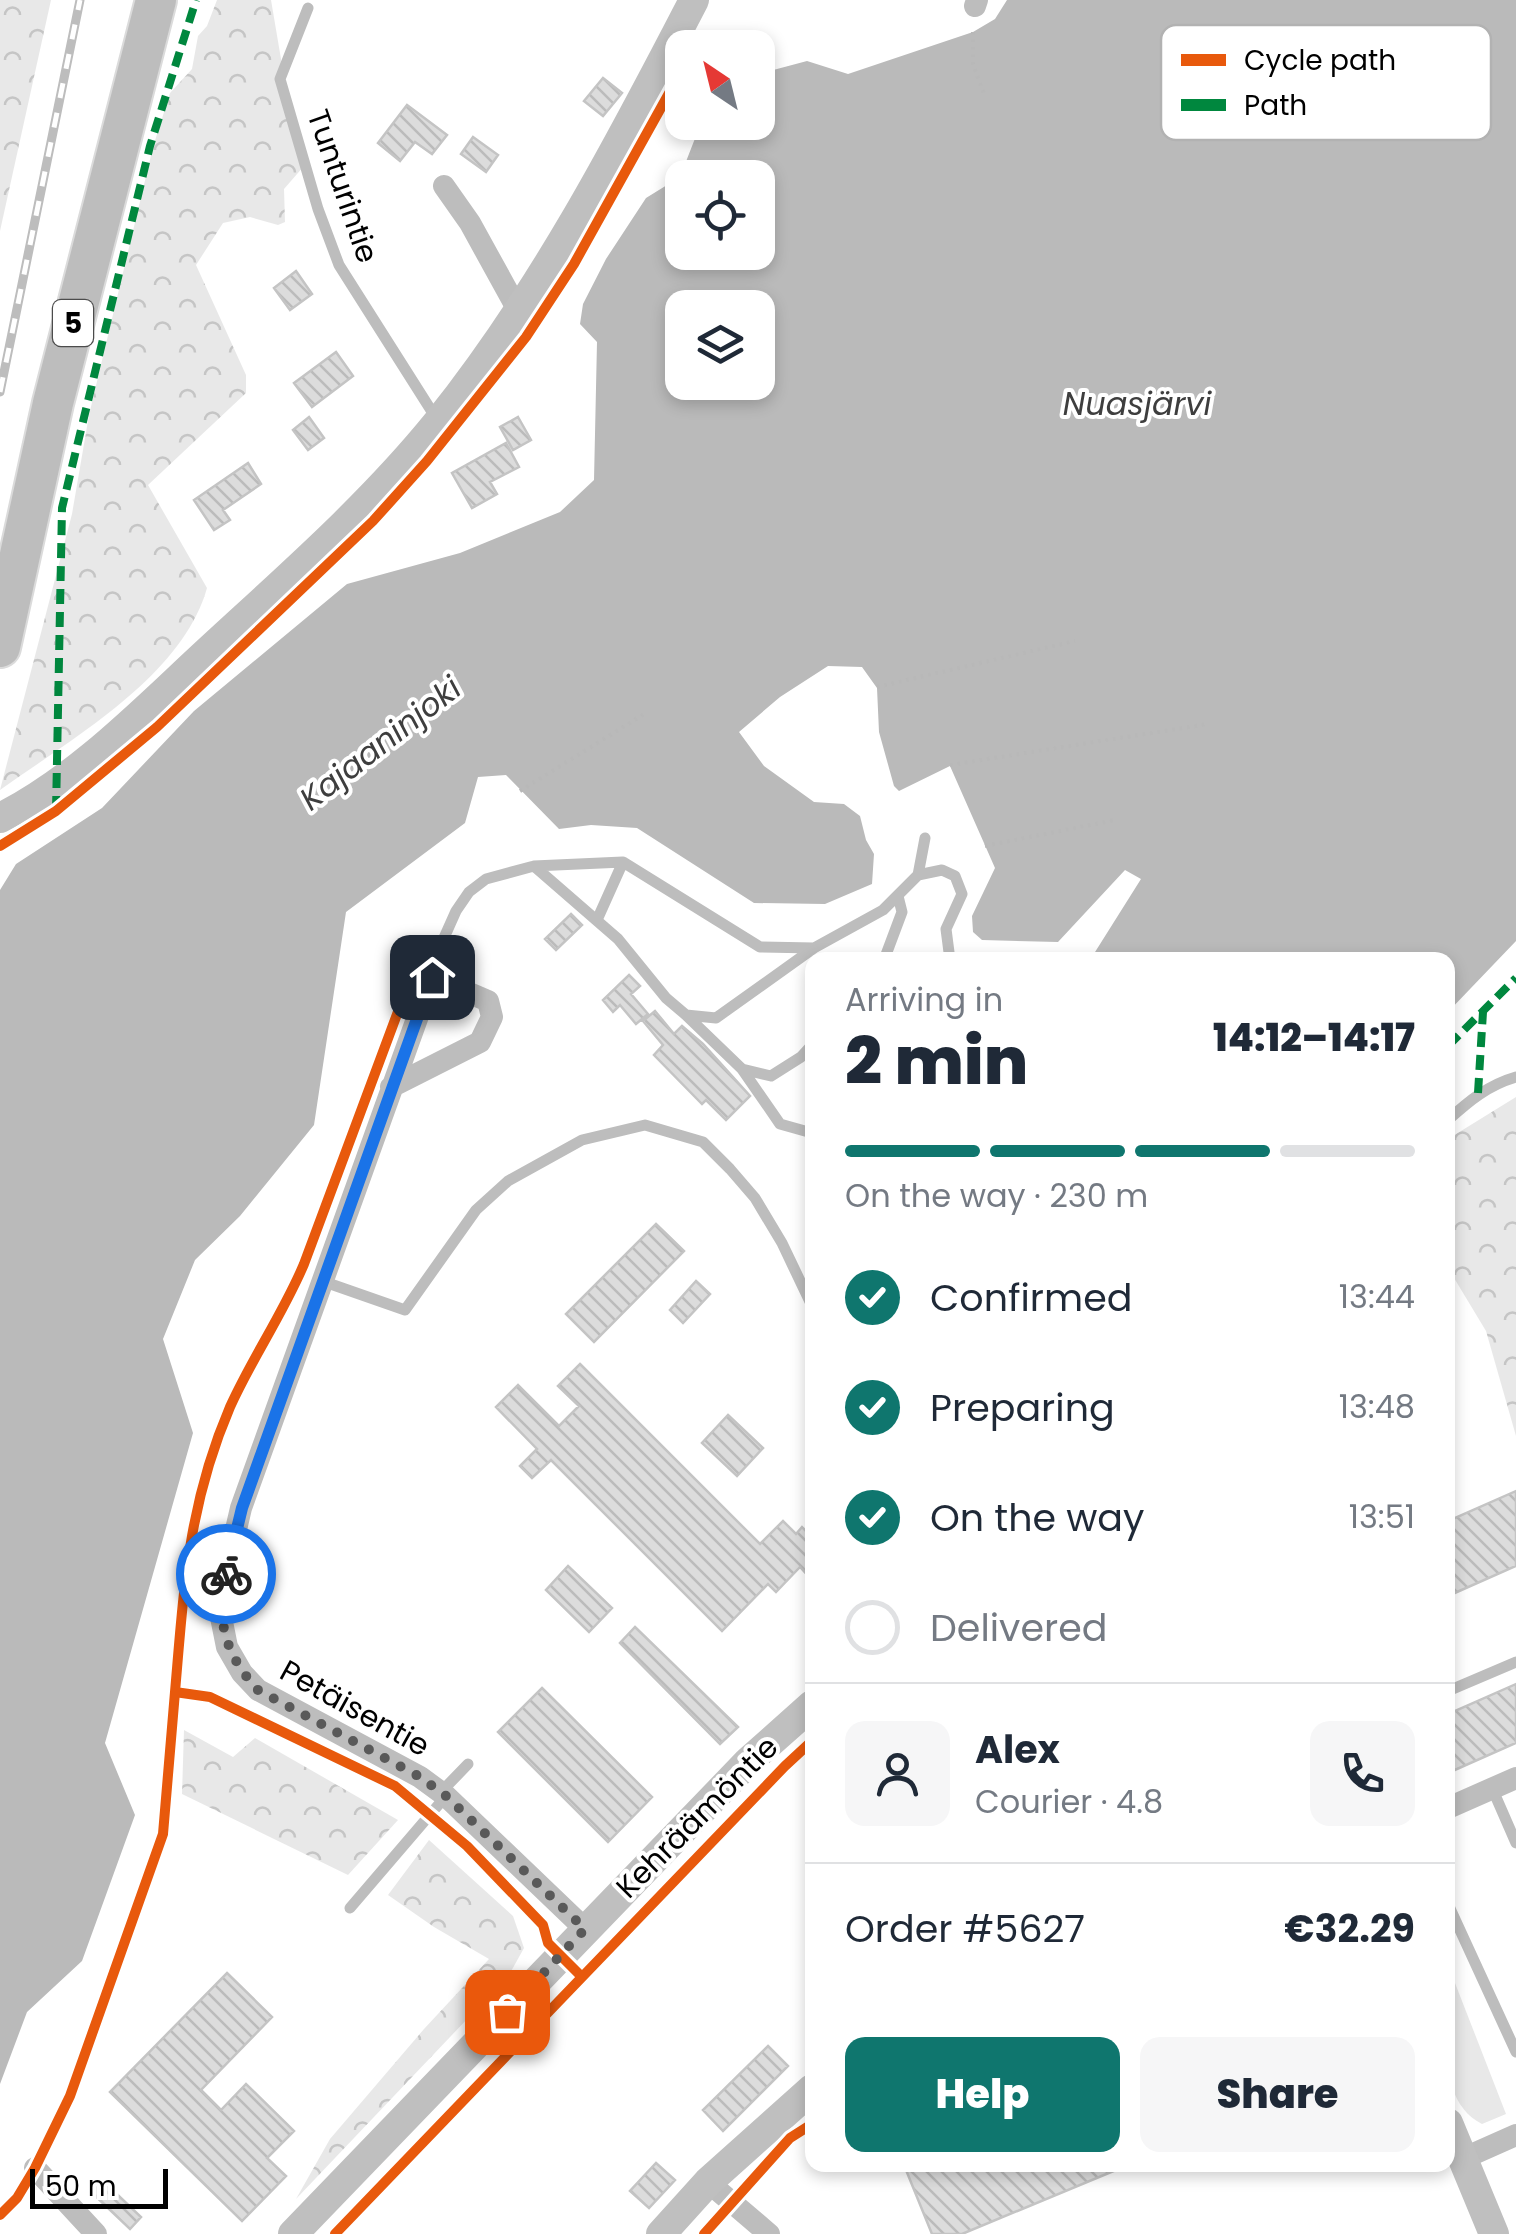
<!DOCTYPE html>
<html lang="en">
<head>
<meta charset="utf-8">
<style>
	body { margin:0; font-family:Poppins,sans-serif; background:#f6f6f7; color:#1f2937; height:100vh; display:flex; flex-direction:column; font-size:38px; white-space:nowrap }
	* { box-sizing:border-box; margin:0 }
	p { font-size:32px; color:#747a83 }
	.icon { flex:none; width:55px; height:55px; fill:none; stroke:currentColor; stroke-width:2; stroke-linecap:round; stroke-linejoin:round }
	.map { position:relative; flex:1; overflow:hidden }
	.drawer { position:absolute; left:805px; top:952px; width:650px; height:1220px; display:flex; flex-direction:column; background:#fff; border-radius:20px; box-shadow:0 5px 15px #0003 }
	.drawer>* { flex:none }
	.needle { width:65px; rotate:325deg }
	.fabs { position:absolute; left:665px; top:30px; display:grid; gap:20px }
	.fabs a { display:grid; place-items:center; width:110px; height:110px; border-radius:20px; background:#fff; box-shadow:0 5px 15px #0003; font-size:50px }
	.scale { position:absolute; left:30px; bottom:25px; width:138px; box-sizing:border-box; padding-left:10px; border:5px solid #000; border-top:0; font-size:28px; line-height:35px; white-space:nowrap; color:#000; -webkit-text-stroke:8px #fff; paint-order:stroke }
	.pin { position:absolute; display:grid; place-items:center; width:85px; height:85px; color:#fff; margin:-42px; border-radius:20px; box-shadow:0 5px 15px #0006 }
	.courier { position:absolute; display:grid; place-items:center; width:100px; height:100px; margin:-50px; border:8px solid #1a73e8; border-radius:50%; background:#fff; color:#222; box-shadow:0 2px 12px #0007 }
	.head em { font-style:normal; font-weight:800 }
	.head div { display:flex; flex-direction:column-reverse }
	.head { display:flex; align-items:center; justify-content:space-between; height:170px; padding:0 40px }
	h1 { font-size:65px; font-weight:800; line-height:75px }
	.bar { display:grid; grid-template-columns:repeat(4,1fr); gap:15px 10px; align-content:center; height:120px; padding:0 40px }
	.bar i { height:12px; border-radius:8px; background:#e0e1e3 }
	.bar .on { background:#0f766e }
	.bar p { grid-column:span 4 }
	.line { display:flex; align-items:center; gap:25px; padding:0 40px; border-top:2px solid #e0e1e3 }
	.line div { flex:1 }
	.round { display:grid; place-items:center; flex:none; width:105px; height:105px; border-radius:20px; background:#f6f6f7 }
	ol { padding:0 40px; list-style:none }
	li { display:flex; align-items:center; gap:30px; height:110px }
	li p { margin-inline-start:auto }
	li .icon { padding:10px; border-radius:50%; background:#0f766e; color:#fff; stroke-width:4 }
	li:last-child { color:#747a83 }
	li i { width:55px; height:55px; border:5px solid #e0e1e3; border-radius:50% }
	.primary-button { display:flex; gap:20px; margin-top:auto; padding:20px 40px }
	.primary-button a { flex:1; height:115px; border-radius:20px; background:#0f766e; color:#fff; font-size:40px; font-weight:800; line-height:115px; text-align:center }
	.primary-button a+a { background:#f6f6f7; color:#1f2937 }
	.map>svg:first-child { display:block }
	.grass { fill:#e8e8e8 }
	.forest { fill:url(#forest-crowns) }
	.water { fill:#bababa; fill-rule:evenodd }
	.building { fill:url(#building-back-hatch); stroke:#c4c4c4; stroke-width:2.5 }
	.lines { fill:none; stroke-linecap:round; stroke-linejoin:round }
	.highway-casing { stroke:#dbdbdb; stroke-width:44 }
	.path { stroke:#b8b8b8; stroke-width:4; stroke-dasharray:2.5 5; stroke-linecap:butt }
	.lane { stroke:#bdbdbd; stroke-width:11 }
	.street { stroke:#bdbdbd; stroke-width:22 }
	.secondary { stroke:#bfbfbf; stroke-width:30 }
	.highway { stroke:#bdbdbd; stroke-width:40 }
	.rail-casing { stroke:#bdbdbd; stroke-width:9 }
	.rail { stroke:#fff; stroke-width:5; stroke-dasharray:15; stroke-linecap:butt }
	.quiet { stroke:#00873e; stroke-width:8; stroke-dasharray:15 8; stroke-linecap:butt }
	.cycleway-casing { stroke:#fff; stroke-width:16 }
	.cycleway { stroke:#e8590c; stroke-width:10 }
	.done { stroke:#595959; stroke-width:10; stroke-dasharray:0 18 }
	.route { stroke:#1a73e8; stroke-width:12 }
	.labels { text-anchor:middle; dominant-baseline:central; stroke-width:8; stroke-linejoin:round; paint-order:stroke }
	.shield { fill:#fff; stroke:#4c4c4c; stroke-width:2.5 }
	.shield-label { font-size:28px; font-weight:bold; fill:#000 }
	.street-label { font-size:30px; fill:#000; stroke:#fff }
	.water-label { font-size:32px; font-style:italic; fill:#3e3e3e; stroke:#fff }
	.key { fill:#fff; stroke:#b2b2b2; stroke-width:2.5 }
	.key-label { font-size:28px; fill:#000 }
</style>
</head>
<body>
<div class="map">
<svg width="1516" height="2234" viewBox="0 0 1516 2234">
	<defs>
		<pattern id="forest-crowns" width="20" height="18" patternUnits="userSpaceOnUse" patternTransform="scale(2.5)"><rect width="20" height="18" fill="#e8e8e8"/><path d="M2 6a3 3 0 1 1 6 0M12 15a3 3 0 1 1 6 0" fill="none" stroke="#c5c5c5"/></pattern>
		<pattern id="building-back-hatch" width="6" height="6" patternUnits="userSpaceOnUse" patternTransform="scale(2.5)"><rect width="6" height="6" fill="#dcdcdc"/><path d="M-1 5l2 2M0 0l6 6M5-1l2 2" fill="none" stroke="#bbb"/></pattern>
	</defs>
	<rect width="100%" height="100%" fill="#fff"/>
	<path class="grass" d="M1448,1965L1506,2114L1482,2124C1432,2099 1447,2014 1448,1965Z"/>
	<path class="forest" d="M0,0H51L0,231Z
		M217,0H271L281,59L280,89L304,166L284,189L285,222L278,225L250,217L223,223L196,265L246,375V393L148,485L207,588C182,677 71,739 0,790L72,514L89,415L153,147L170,93L192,69L198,36L207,26Z
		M1516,1097V1436L1486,1331L1448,1268V1139Z
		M184,1730L233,1757L255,1738L398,1820L348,1875L182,1794Z
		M429,1840L513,1916L524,1948L509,1975L296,2199L330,2139L424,2029L489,1959L434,1927L388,1895Z"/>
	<path class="water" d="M1007,0H1516V941L1448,1012V960H1090L1141,879L1125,870L1058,942L982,940L973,932L972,916L995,868L950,766L899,791L894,786L879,732L877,688L862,667L828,666L780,697L739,732L764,766L814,802L844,804L860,816L866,840L874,854L872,884L825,904L754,903L637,828L591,825L559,829L506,775L478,777L465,823L346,912L314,1125L240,1216L195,1260L163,1339L193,1433L105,1743L135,1815L82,1961L27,2012L0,2084V890L16,864L102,808L194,711L347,584L460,553L560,512L594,480L597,342L580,324L583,304L606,259L646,198L680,177L701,123L758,122V74L807,61L848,74L973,32L995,19ZM682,178H758V252H682ZM682,308H758V382H682Z"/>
	<path class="building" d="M603,78L622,93L603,116L584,101Z
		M407,105L447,135L432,154L415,142L400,161L378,143Z
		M473,137L498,155L486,172L461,154Z
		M296,271L312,294L290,310L274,288Z
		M336,352L353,376L312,407L294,383Z
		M309,417L324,438L308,450L293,430Z
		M518,417L531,440L513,450L500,427Z
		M506,443L519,467L490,482L497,494L472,508L452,473Z
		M248,463L261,484L223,510L230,520L214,530L194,500Z
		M571,914L582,925L556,950L545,939Z
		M629,975L640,986L631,994L648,1014L636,1024L620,1005L613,1012L603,1000Z
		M655,1011L674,1034L682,1026L703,1044L750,1096L726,1120L706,1100L702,1104L654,1055L663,1045L643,1021Z
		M656,1224L684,1251L594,1342L566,1314Z
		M696,1281L710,1294L683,1323L670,1310Z
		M580,1364L760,1544L783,1521L796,1534L802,1527L812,1537V1547L806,1553L812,1559V1580L800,1567L776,1592L768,1584L722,1631L551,1460L532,1478L520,1466L537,1449L496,1407L518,1385L559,1426L579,1406L558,1386Z
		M728,1415L763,1448L737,1476L702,1443Z
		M1516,1491V1566L1448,1596V1521Z
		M568,1566L612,1608L589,1632L546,1590Z
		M635,1627L738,1727L720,1744L620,1643Z
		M1516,1684V1743L1448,1773V1714Z
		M542,1688L652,1797L608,1842L498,1732Z
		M227,1973L272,2017L201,2090L221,2110L246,2084L294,2131L267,2158L286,2176L242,2221L110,2092Z
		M768,2046L788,2066L723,2131L703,2110Z
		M656,2163L675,2180L649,2208L630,2191Z
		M904,2165H1128L962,2234H932Z
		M101,2179L141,2217L130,2229L89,2190Z"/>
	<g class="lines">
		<g class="highway-casing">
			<path id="highway" d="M0,647L53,403L156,0"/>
		</g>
		<path class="path" d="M973,32V64L984,94
			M877,687L1075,641
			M950,765L1208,724
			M520,791L644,714
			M985,846L1115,820"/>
		<path class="lane" d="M308,8L280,79L318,209L339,265L436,418
			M534,866L618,939L666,998L686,1015L716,1018L814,948
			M918,875L942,870L955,876L962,894L946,929L950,960
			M597,920L623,862
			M884,960L902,912L898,896
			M432,977L435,958L456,911L469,892L486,879L534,866L623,862L760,947L814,948L883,910L918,875L925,838
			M686,1015L742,1069L771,1076L801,1057L812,1045
			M742,1069L780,1124L812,1133
			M1448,1120C1469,1101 1488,1085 1516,1077
			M322,1281L405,1310L476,1210L508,1181L582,1140L645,1125L703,1142L730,1169L755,1198L782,1243L812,1306
			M1448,1691L1516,1662
			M1492,1788L1516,1843
			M441,1792L468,1764
			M1448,1904L1516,2052
			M350,1908L446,1796"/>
		<path class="street" d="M975,6L977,0
			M444,186L470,223L519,312
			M391,1087L480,1042L492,1017L488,1001L432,977L241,1508L222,1590L221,1617L227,1647L242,1673L258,1690L420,1777L446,1796L585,1929
			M1448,1808L1516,1778
			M1462,2159L1516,2135
			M35,2168L96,2234
			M708,2182L769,2234"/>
		<path class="secondary" d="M0,818C79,778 143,711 207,652C286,579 370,506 438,422C542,292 618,147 694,0
			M1448,2123L1494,2234
			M293,2234L748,1762L812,1705
			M661,2234L708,2182L812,2089"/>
		<use href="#highway" class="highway"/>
		<g class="rail-casing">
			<path id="rail" d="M0,392L80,0"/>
		</g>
		<use href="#rail" class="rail"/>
		<path class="quiet" d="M56,811L62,508L150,146L196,0
			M1448,1046L1516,978
			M1478,1093L1483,1012"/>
		<g class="cycleway-casing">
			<path id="cycleway" d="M0,846L56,811L157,727L373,521L427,461L526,337L574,264L682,70
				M175,1692C184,1588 188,1505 230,1407C252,1358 283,1314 304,1264L412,974L423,962L435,958
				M0,2215L17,2198L35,2168L70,2096L163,1834L175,1692L210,1697L395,1786L467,1846L543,1925L548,1943L582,1977
				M335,2234L785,1766L812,1741
				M704,2234L790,2138L812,2124"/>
		</g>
		<use href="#cycleway" class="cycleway"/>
	</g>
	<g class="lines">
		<path class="done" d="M226,1574C215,1620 226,1656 258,1690L420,1777L446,1796L585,1929L507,2012"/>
		<path class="route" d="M226,1574L242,1508L432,977"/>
	</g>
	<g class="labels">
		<rect class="shield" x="53" y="300" width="40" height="46" rx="8"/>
		<g class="shield-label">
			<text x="73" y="323">5</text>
		</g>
		<g class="street-label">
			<text transform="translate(343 186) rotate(71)">Tunturintie</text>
			<text transform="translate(355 1708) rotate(29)">Petäisentie</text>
			<text transform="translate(697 1817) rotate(-45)">Kehräämöntie</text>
		</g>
		<g class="water-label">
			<text x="1137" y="403">Nuasjärvi</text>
			<text transform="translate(380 743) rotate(-38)">Kajaaninjoki</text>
		</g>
	</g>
	<rect x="1161" y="25" width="330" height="115" rx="15" class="key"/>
	<rect x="1181" y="54" width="45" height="12" fill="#e8590c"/>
	<rect x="1181" y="99" width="45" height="12" fill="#00873e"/>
	<g class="key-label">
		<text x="1244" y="70">Cycle path</text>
		<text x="1244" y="115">Path</text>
	</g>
</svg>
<div class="fabs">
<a><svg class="needle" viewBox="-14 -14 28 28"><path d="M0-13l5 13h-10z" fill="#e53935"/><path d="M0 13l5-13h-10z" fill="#747a83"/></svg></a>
<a><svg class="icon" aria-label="locate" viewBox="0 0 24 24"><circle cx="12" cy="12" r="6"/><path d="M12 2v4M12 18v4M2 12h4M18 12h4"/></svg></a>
<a><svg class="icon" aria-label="layers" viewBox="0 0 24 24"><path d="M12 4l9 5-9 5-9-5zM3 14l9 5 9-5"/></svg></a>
</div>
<div class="scale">50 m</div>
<div class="pin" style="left:507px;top:2012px;background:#ea580c"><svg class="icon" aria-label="bag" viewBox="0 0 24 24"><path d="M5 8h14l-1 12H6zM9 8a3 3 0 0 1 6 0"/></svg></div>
<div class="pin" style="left:432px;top:977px;background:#1f2937"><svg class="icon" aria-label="home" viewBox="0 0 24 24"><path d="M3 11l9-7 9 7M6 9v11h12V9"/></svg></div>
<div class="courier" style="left:226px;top:1574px"><svg class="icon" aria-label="bike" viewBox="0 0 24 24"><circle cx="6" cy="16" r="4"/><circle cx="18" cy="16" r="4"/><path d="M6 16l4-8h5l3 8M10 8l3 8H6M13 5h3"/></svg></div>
<section class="drawer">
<div class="head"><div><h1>2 min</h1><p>Arriving in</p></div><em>14:12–14:17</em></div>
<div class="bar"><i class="on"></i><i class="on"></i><i class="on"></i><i></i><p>On the way · 230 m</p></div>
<ol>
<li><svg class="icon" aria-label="check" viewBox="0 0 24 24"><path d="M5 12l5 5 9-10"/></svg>Confirmed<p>13:44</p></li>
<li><svg class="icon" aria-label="check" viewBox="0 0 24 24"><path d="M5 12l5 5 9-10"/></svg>Preparing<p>13:48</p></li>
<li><svg class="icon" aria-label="check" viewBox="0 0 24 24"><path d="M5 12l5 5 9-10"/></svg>On the way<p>13:51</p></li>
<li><i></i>Delivered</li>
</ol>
<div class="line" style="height:180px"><a class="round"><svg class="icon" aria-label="person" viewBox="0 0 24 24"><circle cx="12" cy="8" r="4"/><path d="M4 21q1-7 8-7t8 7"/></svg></a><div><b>Alex</b><p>Courier · 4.8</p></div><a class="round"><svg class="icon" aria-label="phone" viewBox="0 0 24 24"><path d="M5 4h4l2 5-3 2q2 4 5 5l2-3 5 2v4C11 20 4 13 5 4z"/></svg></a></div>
<div class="line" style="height:130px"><div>Order #5627</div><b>€32.29</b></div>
<div class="primary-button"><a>Help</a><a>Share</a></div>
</section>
</div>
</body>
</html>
